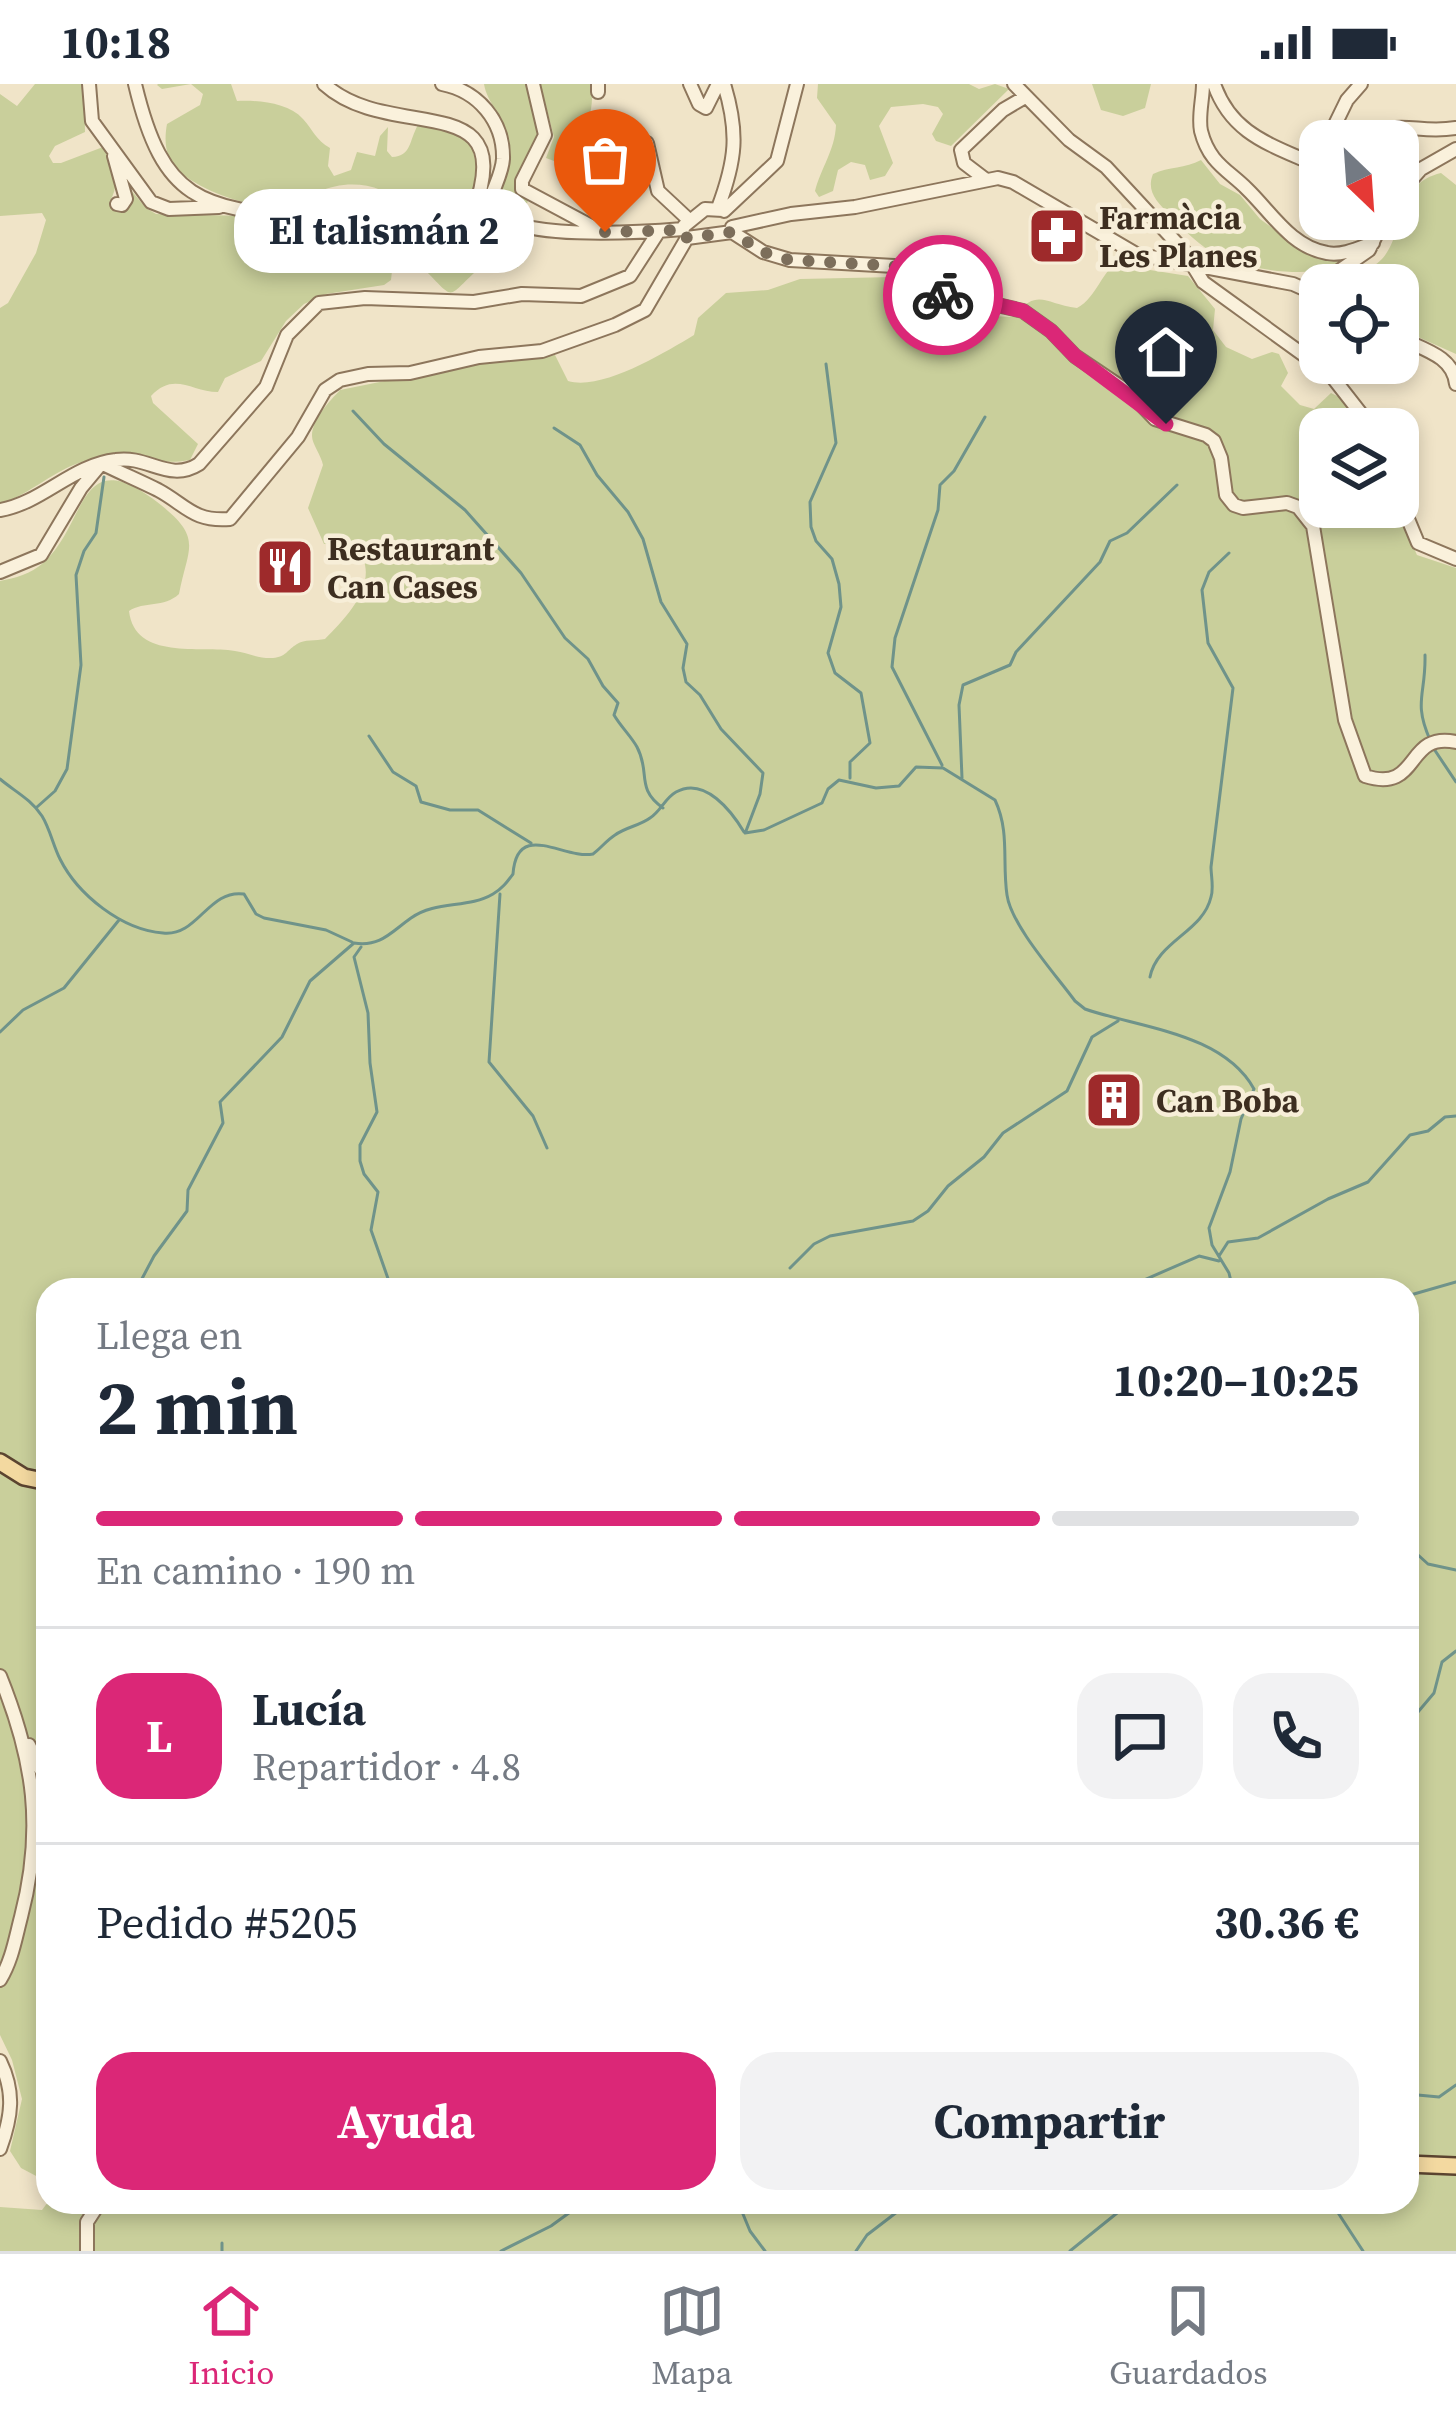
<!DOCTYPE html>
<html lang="es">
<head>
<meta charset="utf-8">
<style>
	body { margin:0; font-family:"Source Serif 4",serif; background:#f2f2f3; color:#1f2937; height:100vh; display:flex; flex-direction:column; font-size:45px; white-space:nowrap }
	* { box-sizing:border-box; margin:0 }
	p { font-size:39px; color:#747a83 }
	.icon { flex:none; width:66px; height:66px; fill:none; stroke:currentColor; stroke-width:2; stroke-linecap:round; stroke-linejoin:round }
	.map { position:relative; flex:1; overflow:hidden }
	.panel { position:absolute; left:36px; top:1194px; width:1383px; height:936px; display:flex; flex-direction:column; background:#fff; border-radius:36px; box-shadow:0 6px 18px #0003 }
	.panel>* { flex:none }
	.needle { width:78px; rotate:155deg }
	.fabs { position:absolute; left:1299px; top:36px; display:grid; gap:24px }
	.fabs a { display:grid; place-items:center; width:120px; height:120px; border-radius:24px; background:#fff; box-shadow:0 6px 18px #0003; font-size:60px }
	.pin { position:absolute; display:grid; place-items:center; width:102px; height:102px; color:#fff; margin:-123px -51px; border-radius:50% 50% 50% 0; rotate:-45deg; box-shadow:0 0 12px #0007 }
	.pin .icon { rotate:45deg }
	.courier { position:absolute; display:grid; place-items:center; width:120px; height:120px; margin:-60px; border:9px solid #db2777; border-radius:50%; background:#fff; color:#222; box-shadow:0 3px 15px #0007 }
	.bubble { position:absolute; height:84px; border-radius:36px; background:#fff; box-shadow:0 6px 18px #0003; font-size:39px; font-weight:700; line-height:84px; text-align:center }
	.summary em { font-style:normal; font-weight:700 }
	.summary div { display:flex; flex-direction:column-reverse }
	.summary { display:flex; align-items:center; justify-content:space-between; height:204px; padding:0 60px }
	h1 { font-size:78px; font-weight:700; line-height:90px }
	.bar { display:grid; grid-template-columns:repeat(4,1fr); gap:18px 12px; align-content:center; height:144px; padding:0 60px }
	.bar i { height:15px; border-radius:9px; background:#e0e1e3 }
	.bar .on { background:#db2777 }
	.bar p { grid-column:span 4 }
	.line { display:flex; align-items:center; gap:30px; padding:0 60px; border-top:3px solid #e0e1e3 }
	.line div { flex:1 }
	.round { display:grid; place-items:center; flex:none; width:126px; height:126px; border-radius:36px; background:#f2f2f3 }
	.button { display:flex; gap:24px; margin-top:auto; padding:24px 60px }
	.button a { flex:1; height:138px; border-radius:36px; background:#db2777; color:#fff; font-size:48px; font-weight:700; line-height:138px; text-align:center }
	.button a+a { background:#f2f2f3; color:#1f2937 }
	.status { display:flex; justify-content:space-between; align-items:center; height:84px; padding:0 60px; background:#fff; direction:ltr }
	.status svg { height:33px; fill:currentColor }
	.menu { display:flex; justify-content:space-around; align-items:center; height:168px; border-top:3px solid #e0e1e3; background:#fff; font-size:33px; color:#747a83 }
	.menu a { display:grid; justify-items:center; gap:6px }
	.menu .on { color:#db2777 }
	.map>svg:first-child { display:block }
	.green { fill:#c9cf9b }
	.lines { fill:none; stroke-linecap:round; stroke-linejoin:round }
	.stream { stroke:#6f938a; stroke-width:3 }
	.minor-casing { stroke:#8d765c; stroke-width:16 }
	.major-casing { stroke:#5b4430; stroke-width:20 }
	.minor { stroke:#faf1dc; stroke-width:12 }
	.major { stroke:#f3d9a0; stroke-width:15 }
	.done { stroke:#7c6e5b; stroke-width:12; stroke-dasharray:0 21.6 }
	.route { stroke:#db2777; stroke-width:15 }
	.labels { text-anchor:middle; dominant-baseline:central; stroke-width:9; stroke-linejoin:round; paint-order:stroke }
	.poi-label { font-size:33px; font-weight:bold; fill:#3d2e20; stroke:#f7eed8; text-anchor:start }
</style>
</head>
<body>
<div class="status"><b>10:18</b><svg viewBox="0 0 49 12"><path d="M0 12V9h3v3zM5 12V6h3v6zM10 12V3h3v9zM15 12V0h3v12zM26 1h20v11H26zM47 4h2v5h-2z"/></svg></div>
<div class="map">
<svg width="1456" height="2167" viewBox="0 0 1456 2167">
	<rect width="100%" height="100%" fill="#f0e4c8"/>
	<path class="green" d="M35,0H84L85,48L55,62L49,72L53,79H61L103,63C114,81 121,98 110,117L117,126L128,125L130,105L146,124L156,130L247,132L325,144L336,153L351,156L375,151L381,106C361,98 338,99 318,108L313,122C279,134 202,111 177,85C165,74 164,56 167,40L200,21L203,10L191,0L162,5L157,1L158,0H231L237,17C256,16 288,18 303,35C313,46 316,56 330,64L328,82L334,92L351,86L357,68L375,72L380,52L388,43L387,67L392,73C412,72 409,56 418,41L436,36L471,58L480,98L469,131L472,138L484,152L516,172L518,184L484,180C442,216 460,220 418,179L400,174L393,178L391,196L384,201L326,210L304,220L286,237L261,277L225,294L218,308C192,308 174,287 151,312L153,319L198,360L190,376C155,383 121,367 85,377C55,385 31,410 0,420V224L8,219L36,169L46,136L42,129L0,132V10L17,22Z
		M484,0H529L541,52L522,108L528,118L510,132L501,128C493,104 513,79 508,53C504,33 487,19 484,0Z
		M540,0H592C594,34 584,61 554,77L546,74L554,53Z
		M818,0H969L979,5L995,0L1009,5L951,62L936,57L932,50L943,30L938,23L923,20L891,23L879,42L893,79L885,92L870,96L865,81L851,78L838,86L833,107L819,113L815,107C821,84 835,66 836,41L817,14Z
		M1092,0H1151L1145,24L1123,32L1101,26Z
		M1201,76L1220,100L1240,111L1260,135L1309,171L1347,178C1318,196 1250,187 1219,172C1199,162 1184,146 1169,130C1157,118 1146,107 1153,90C1169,82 1185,85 1201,76Z
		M1441,89L1456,101V270L1398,244V201H1339C1353,192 1371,186 1382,175C1406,149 1394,100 1441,89Z
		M1123,175L1150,186L1188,192L1215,225L1213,246L1226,263L1252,275L1272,268L1279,270L1288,289L1281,302L1300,321L1314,325L1331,309L1343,315L1361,345H1320V423H1395L1417,471L1456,484V2167H0V2123L42,2126L48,2118H1407V1206H48V2115L38,2093L21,2084L10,2067L22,2015L12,1976L0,1951V497C15,494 31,490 43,479C88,440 77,354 161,421C203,455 188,463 179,510C164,524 144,517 129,527C135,577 200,561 235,567C248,569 260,575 273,574C286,573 287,566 297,560C304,555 316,557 325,555C350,530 385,493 353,459L324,460L308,424L323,381C321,371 312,360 312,352C312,335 330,317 340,306L464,281L555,271L568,297C602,307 664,269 694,251L698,234L726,209L768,206L800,195L894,193L926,206L951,230L1013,233C1038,203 1044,220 1077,224C1098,213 1101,185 1123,175Z"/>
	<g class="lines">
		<path class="stream" d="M826,280L836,359L810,418L811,443L816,457L832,475L839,500L841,523L828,569L835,589L861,609L870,659L850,678V694
			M353,327L384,360L465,426L521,489L565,554L588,575L603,602L618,619L614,631C621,643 631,652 637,663C651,689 635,704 663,724
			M554,344L580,361L597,391L628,428L643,455L661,518L687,560L683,584L686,598L700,611L721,645L763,689L760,710L746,747
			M1425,571C1426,611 1413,617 1430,656
			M369,652L393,688L416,702L421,718L450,726H478L531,759
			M1434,665L1456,698
			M942,681L892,583L895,554L938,426L940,401L954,387L985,333
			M962,694L959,621L963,601L1010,581L1016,568L1100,478L1110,457L1127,449L1177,401
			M0,695C14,707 31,715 42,732C50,745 53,761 60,775C78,811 122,846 163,849C198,853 208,805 244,810L256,830L264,834L326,846L352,858
			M37,723L55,707L67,685L81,581L76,491L84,467L96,449L104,393
			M745,749L764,746L822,719L828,705L839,696L876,704L899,702L916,683L943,684L995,716C1010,748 1002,778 1007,811C1011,841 1056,891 1075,917L1085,925C1140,944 1223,949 1254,1005L1241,1035L1230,1088L1209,1144L1212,1161L1229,1189L1233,1206
			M500,810L489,978L533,1032L547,1064
			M361,863L354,873L368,929L370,979L377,1028L360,1061V1077L364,1090L378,1108L371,1146L392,1206
			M1150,893C1157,857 1203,848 1211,813C1214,804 1211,792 1211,783L1233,604L1208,559L1202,506L1209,488L1229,469
			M0,948L23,926L64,904L119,836
			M1219,1172L1228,1158L1258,1154L1328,1115L1368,1098L1410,1051L1428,1047L1445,1033L1456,1032
			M790,1184L814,1160L830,1152L913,1137L928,1127L948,1102L984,1073L1003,1049L1067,1007L1092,953L1118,937
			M136,1206L154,1172L187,1127L188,1106L223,1039L220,1018L282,953L310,897L354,859C381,863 391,848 411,834C436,816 468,825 493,810C502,805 507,798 513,790C517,735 564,776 593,770C601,764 607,756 615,751C626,743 639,742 650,734C661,727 665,714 676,708C705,692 732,728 744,748
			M1121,1206L1199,1172L1219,1177
			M1407,1212L1456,1198
			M1407,1353L1410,1356L1407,1374
			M1407,1461L1428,1480L1456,1486
			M1407,1641L1434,1609L1442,1578L1456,1567
			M1407,2010L1439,2013L1456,2001
			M738,2118L750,2147L765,2167
			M1331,2118L1363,2167
			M222,2159V2167
			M501,2167L551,2142L584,2118
			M856,2167L867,2151L910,2118
			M1070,2167L1127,2121"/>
		<g class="minor-casing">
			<path id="minor" d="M89,0L92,37L151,118L169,125L219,123
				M135,0C164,122 203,123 317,136C329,137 331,143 341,148C349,151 361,150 369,150
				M324,0C391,61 521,0 473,129L484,144L503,152L521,144
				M442,0C478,7 504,37 503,75C502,91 492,106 489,121C502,159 647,148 683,145
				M533,0L545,51L522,97V105L595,144
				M690,0L699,20L706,24L718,0
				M1014,0L1069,56L1106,83L1184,167L1203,198L1330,290L1373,345
				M1203,0C1203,15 1198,32 1201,47C1209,79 1228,86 1247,105C1271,128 1291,163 1327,169C1342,172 1359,164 1373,159
				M1214,0C1232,52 1273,61 1320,83
				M598,8V0
				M1327,57L1347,16L1361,0
				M1356,57C1401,32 1414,51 1456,44
				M647,59L658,107L688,135
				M114,72L126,115L122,121L117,120
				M985,95L964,79L961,66L1003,26L1025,13
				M1398,111L1421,85L1456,65
				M718,124C736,76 739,49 724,0
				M724,127L777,77L797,0
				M684,142L705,125L723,126
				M732,143L791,130L855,123L998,94L1013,98L1136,170L1293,200L1320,212
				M732,148L763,168L790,176L894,182L932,200L961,223L993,220L1023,227L1051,247L1075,272L1130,309L1155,335L1206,351L1214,357L1221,374L1226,411L1234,421L1243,424L1287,419L1298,423L1313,442L1345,636L1365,692C1421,710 1404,647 1456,658
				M687,154L732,148
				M1310,207L1369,166L1384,135
				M1398,253C1421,265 1453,271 1456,300
				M103,380C121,389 140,397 158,406C186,421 193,438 230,435L298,353L325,306L340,296L368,290L410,289L479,273L542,267L615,241L645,226L687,154
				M1398,411L1418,459L1456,475
				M0,426C42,419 72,381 116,376C148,371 169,399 199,380L266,303L287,251L319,219L365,214L474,218L522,210L581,212L630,192L659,147
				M0,488L41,471L81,404L101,380
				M0,1592C34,1676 44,1745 21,1833C15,1856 12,1876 0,1896
				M29,1661L48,1701
				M0,1977C15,2008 12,2032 0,2065
				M87,2167V2138L100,2118"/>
		</g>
		<g class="major-casing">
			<path id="major" d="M0,1378L24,1393L48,1398
				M1407,2080L1456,2082"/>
		</g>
		<use href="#minor" class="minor"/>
		<use href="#major" class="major"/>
	</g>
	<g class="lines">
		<path class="done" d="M605,148L683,146L687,154L732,148L763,168L790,176L894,182L912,188L943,211"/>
		<path class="route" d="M943,211L961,223L994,220L1023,227L1051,247L1075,272L1166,340"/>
	</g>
	<defs>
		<g id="pharmacy-square" transform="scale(3)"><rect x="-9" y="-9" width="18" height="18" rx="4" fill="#9e2a2b" stroke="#f7eed8"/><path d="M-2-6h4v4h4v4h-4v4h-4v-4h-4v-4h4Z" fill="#fff"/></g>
		<g id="restaurant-square" transform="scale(3)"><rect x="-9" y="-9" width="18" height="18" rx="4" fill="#9e2a2b" stroke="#f7eed8"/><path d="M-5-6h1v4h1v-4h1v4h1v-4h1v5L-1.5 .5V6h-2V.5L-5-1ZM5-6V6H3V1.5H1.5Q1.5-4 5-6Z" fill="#fff"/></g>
		<g id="building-square" transform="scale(3)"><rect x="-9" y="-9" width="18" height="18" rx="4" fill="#9e2a2b" stroke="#f7eed8"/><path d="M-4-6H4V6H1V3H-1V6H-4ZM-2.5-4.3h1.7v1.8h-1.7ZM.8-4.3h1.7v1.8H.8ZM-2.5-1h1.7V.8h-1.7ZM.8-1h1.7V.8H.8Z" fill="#fff"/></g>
	</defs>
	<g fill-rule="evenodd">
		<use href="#pharmacy-square" x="1057" y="152"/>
		<use href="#restaurant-square" x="285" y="483"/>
		<use href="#building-square" x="1114" y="1016"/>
	</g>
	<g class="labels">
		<g class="poi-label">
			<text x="1099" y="133">Farmàcia<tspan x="1099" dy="38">Les Planes</tspan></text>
			<text x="327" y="464">Restaurant<tspan x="327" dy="38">Can Cases</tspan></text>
			<text x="1156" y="1016">Can Boba</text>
		</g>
	</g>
</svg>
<div class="fabs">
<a><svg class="needle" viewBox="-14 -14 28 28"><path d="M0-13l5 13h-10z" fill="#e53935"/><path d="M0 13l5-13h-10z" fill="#747a83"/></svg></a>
<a><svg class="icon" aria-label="locate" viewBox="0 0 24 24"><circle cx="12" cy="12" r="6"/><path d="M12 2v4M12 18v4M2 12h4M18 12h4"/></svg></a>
<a><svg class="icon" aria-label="layers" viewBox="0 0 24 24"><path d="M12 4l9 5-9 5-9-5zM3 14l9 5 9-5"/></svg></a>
</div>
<div class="pin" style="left:605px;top:148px;background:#ea580c"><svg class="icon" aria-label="bag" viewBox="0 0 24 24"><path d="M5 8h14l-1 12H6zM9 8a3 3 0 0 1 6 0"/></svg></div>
<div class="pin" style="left:1166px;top:340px;background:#1f2937"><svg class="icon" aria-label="home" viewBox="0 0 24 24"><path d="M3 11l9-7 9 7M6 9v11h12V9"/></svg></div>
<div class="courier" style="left:943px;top:211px"><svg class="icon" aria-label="bike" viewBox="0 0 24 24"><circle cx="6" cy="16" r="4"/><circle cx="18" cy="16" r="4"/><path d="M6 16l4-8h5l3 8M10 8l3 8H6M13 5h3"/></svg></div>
<div class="bubble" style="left:234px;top:105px;width:300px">El talismán 2</div>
<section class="panel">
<div class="summary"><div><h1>2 min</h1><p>Llega en</p></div><em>10:20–10:25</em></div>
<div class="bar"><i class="on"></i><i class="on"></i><i class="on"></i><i></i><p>En camino · 190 m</p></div>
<div class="line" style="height:216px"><b class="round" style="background:#db2777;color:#fff">L</b><div><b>Lucía</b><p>Repartidor · 4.8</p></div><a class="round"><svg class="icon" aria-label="chat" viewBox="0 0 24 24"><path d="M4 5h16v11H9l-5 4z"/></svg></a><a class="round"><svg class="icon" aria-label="phone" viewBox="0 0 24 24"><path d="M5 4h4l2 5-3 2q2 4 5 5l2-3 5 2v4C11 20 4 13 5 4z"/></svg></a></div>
<div class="line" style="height:156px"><div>Pedido #5205</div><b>30.36 €</b></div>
<div class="button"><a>Ayuda</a><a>Compartir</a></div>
</section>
</div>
<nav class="menu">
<a class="on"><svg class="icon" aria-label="home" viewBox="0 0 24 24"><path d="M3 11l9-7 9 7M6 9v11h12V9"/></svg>Inicio</a>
<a><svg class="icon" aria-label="map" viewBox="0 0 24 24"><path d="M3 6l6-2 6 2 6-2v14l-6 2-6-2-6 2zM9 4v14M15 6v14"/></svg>Mapa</a>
<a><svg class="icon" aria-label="saved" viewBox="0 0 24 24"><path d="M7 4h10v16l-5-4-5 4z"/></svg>Guardados</a>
</nav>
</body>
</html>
